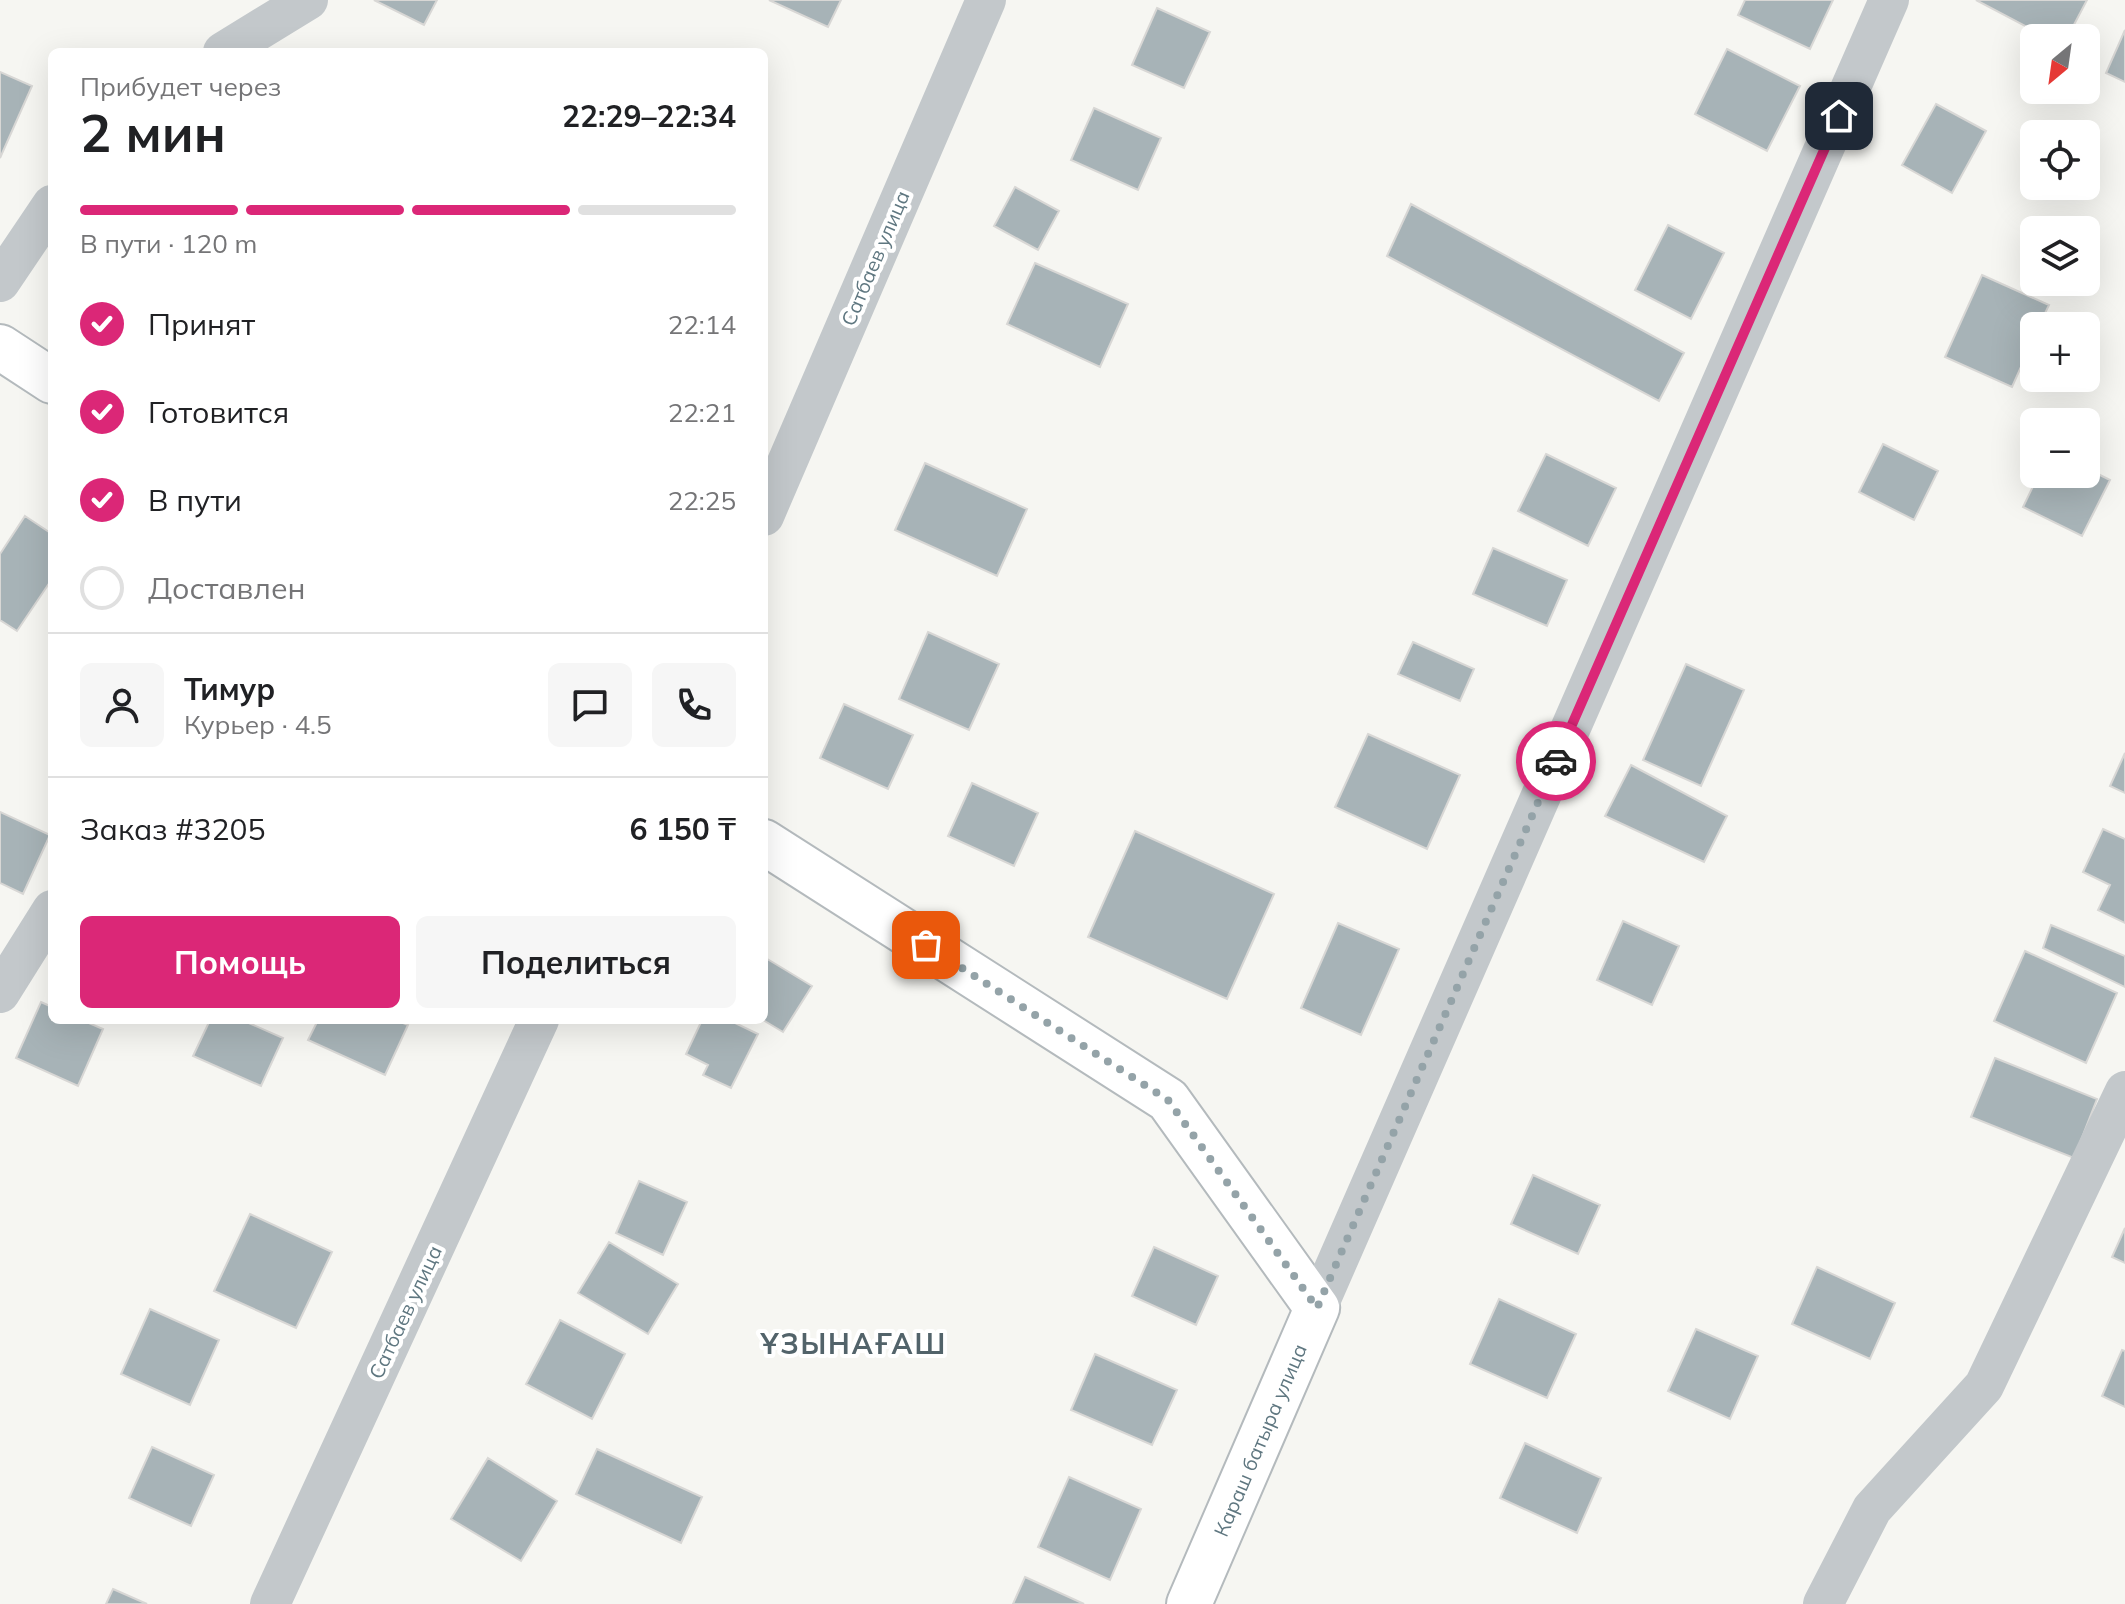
<!DOCTYPE html>
<html lang="ru">
<head>
<meta charset="utf-8">
<style>
	body { margin:0; font-family:Mulish,sans-serif; background:#f6f6f6; color:#202124; height:100vh; display:flex; flex-direction:column; font-size:30px; white-space:nowrap }
	* { box-sizing:border-box; margin:0 }
	p { font-size:26px; color:#757577 }
	.icon { flex:none; width:44px; height:44px; fill:none; stroke:currentColor; stroke-width:2; stroke-linecap:round; stroke-linejoin:round }
	.map { position:relative; flex:1; overflow:hidden }
	.details { position:absolute; left:48px; top:48px; width:720px; height:976px; display:flex; flex-direction:column; background:#fff; border-radius:12px; box-shadow:0 8px 32px #0002 }
	.details>* { flex:none }
	.needle { width:52px; rotate:209deg }
	.fabs { position:absolute; left:2020px; top:24px; display:grid; gap:16px }
	.fabs a { display:grid; place-items:center; width:80px; height:80px; border-radius:12px; background:#fff; box-shadow:0 8px 32px #0002; font-size:40px }
	.pin { position:absolute; display:grid; place-items:center; width:68px; height:68px; color:#fff; margin:-34px; border-radius:16px; box-shadow:0 4px 12px #0006 }
	.courier { position:absolute; display:grid; place-items:center; width:80px; height:80px; margin:-40px; border:6px solid #db2777; border-radius:50%; background:#fff; color:#222; box-shadow:0 2px 10px #0007 }
	.summary em { font-style:normal; font-weight:700 }
	.summary div { display:flex; flex-direction:column-reverse }
	.summary { display:flex; align-items:center; justify-content:space-between; height:136px; padding:0 32px }
	h1 { font-size:52px; font-weight:700; line-height:60px }
	.bar { display:grid; grid-template-columns:repeat(4,1fr); gap:12px 8px; align-content:center; height:96px; padding:0 32px }
	.bar i { height:10px; border-radius:6px; background:#e0e0e0 }
	.bar .selected { background:#db2777 }
	.bar p { grid-column:span 4 }
	.line { display:flex; align-items:center; gap:20px; padding:0 32px; border-top:2px solid #e0e0e0 }
	.line div { flex:1 }
	.round { display:grid; place-items:center; flex:none; width:84px; height:84px; border-radius:12px; background:#f6f6f6 }
	ol { padding:0 32px; list-style:none }
	li { display:flex; align-items:center; gap:24px; height:88px }
	li p { margin-inline-start:auto }
	li .icon { padding:8px; border-radius:50%; background:#db2777; color:#fff; stroke-width:4 }
	li:last-child { color:#757577 }
	li i { width:44px; height:44px; border:4px solid #e0e0e0; border-radius:50% }
	.button { display:flex; gap:16px; margin-top:auto; padding:16px 32px }
	.button a { flex:1; height:92px; border-radius:12px; background:#db2777; color:#fff; font-size:32px; font-weight:700; line-height:92px; text-align:center }
	.button a+a { background:#f6f6f6; color:#202124 }
	.map>svg:first-child { display:block }
	.building { fill:#a7b3b7; stroke:#d8d7d5; stroke-width:2 }
	.lines { fill:none; stroke-linecap:round; stroke-linejoin:round }
	.primary-casing { stroke:#b4babd; stroke-width:48 }
	.street { stroke:#c3c8cb; stroke-width:40 }
	.primary { stroke:#fff; stroke-width:44 }
	.done { stroke:#94a3a8; stroke-width:8; stroke-dasharray:0 14.4 }
	.route { stroke:#db2777; stroke-width:10 }
	.labels { text-anchor:middle; dominant-baseline:central; stroke-width:8; stroke-linejoin:round; paint-order:stroke }
	.street-label { font-size:20px; fill:#5f7780; stroke:#fff }
	.district-label { font-size:28px; font-weight:bold; letter-spacing:2px; fill:#52636a; stroke:#fff }
</style>
</head>
<body>
<div class="map">
<svg width="2125" height="1604" viewBox="0 0 2125 1604">
	<rect width="100%" height="100%" fill="#f6f6f2"/>
	<path class="building" d="M374,0H437L424,25Z
		M769,0H841L828,27Z
		M1745,0H1833L1810,49L1738,15Z
		M1976,0H2087L2067,38H2048Z
		M1157,8L1210,32L1184,88L1132,65Z
		M2125,30V82L2106,73Z
		M1727,49L1800,86L1767,151L1695,114Z
		M0,72L32,86L0,158Z
		M1936,104L1986,131L1952,193L1902,165Z
		M1094,108L1161,138L1138,190L1071,160Z
		M1015,187L1059,211L1038,250L994,226Z
		M1411,204L1684,353L1659,401L1387,256Z
		M1668,225L1724,253L1691,319L1635,290Z
		M1035,263L1128,304L1100,367L1007,324Z
		M1982,275L2049,305L2039,326H2034V338L2012,387L1945,357Z
		M1883,444L1938,471L1914,520L1859,492Z
		M1546,454L1616,488L1588,546L1518,511Z
		M925,463L1027,509L997,576L895,530Z
		M2086,468L2110,480L2082,536L2023,507L2039,474H2086Z
		M25,516L52,534V579L17,631L0,620V554Z
		M1493,548L1567,580L1547,626L1473,594Z
		M928,632L999,664L969,730L899,699Z
		M1413,642L1474,669L1460,701L1398,674Z
		M1686,664L1744,690L1701,786L1643,760Z
		M844,704L913,735L888,789L820,758Z
		M1368,734L1460,775L1427,849L1335,807Z
		M2125,753V793L2110,786Z
		M1631,765L1727,816L1704,862L1605,816Z
		M972,783L1038,813L1014,866L948,836Z
		M0,812L50,835L23,894L0,883Z
		M2103,829L2125,839V923L2098,910L2110,885L2083,872Z
		M1135,831L1274,894L1227,999L1088,937Z
		M1623,921L1679,946L1652,1005L1597,980Z
		M1338,923L1399,949L1361,1035L1301,1008Z
		M2051,925L2125,956V987L2043,948Z
		M2025,951L2117,993L2086,1063L1994,1021Z
		M764,957L812,986L783,1032L763,1020Z
		M41,1002L52,1007V1020H82L103,1029L78,1086L16,1058Z
		M210,1020H242L283,1038L261,1086L193,1056Z
		M318,1020H396L408,1025L385,1075L308,1040Z
		M702,1020H729L758,1034L731,1088L703,1075L708,1065L686,1054Z
		M1995,1058L2097,1099L2074,1158L1971,1117Z
		M1533,1175L1600,1205L1578,1254L1511,1224Z
		M639,1181L687,1202L663,1255L616,1233Z
		M250,1214L332,1252L296,1328L214,1291Z
		M2125,1228V1263L2112,1257Z
		M609,1242L678,1284L648,1334L578,1293Z
		M1154,1247L1218,1276L1196,1325L1132,1296Z
		M1817,1267L1895,1303L1870,1359L1792,1324Z
		M1499,1299L1576,1334L1547,1398L1470,1364Z
		M150,1309L219,1340L190,1405L121,1374Z
		M560,1320L625,1354L592,1419L526,1384Z
		M1696,1329L1758,1356L1730,1419L1668,1391Z
		M2122,1350L2125,1351V1407L2102,1396Z
		M1095,1354L1177,1390L1152,1445L1071,1410Z
		M1525,1443L1601,1478L1577,1533L1500,1498Z
		M152,1447L214,1475L191,1526L129,1498Z
		M597,1449L702,1497L681,1543L576,1494Z
		M488,1458L557,1501L521,1561L451,1519Z
		M1069,1477L1141,1509L1110,1580L1038,1547Z
		M1025,1577L1084,1604H1013Z
		M113,1589L147,1604H106Z"/>
	<g class="lines">
		<g class="primary-casing">
			<path id="primary" d="M0,347L52,381
				M764,842L1168,1100L1317,1308L1189,1604"/>
		</g>
		<path class="street" d="M223,52L308,0
			M0,282L52,205
			M764,516L986,0
			M0,993L52,910
			M1317,1308L1889,0
			M270,1604L539,1020
			M1823,1604L1872,1509L1984,1386L2125,1091"/>
		<use href="#primary" class="primary"/>
	</g>
	<g class="lines">
		<path class="done" d="M926,945L1168,1100L1317,1308L1556,761"/>
		<path class="route" d="M1556,761L1839,116"/>
	</g>
	<g class="labels">
		<g class="street-label">
			<text transform="translate(875 258) rotate(-67)">Сатбаев улица</text>
			<text transform="translate(405 1312) rotate(-65)">Сатбаев улица</text>
			<text transform="translate(1260 1440) rotate(-67)">Караш батыра улица</text>
		</g>
		<g class="district-label">
			<text x="854" y="1343">ҰЗЫНАҒАШ</text>
		</g>
	</g>
</svg>
<div class="fabs">
<a><svg class="needle" viewBox="-14 -14 28 28"><path d="M0-13l5 13h-10z" fill="#e53935"/><path d="M0 13l5-13h-10z" fill="#757577"/></svg></a>
<a><svg class="icon" aria-label="locate" viewBox="0 0 24 24"><circle cx="12" cy="12" r="6"/><path d="M12 2v4M12 18v4M2 12h4M18 12h4"/></svg></a>
<a><svg class="icon" aria-label="layers" viewBox="0 0 24 24"><path d="M12 4l9 5-9 5-9-5zM3 14l9 5 9-5"/></svg></a>
<a>+</a>
<a>−</a>
</div>
<div class="pin" style="left:926px;top:945px;background:#ea580c"><svg class="icon" aria-label="bag" viewBox="0 0 24 24"><path d="M5 8h14l-1 12H6zM9 8a3 3 0 0 1 6 0"/></svg></div>
<div class="pin" style="left:1839px;top:116px;background:#1f2937"><svg class="icon" aria-label="home" viewBox="0 0 24 24"><path d="M3 11l9-7 9 7M6 9v11h12V9"/></svg></div>
<div class="courier" style="left:1556px;top:761px"><svg class="icon" aria-label="car" viewBox="0 0 24 24"><path d="M5 17H2v-5l4-1 3-4h7l3 4 3 1v5h-3M9 17h6M6 11h13"/><circle cx="7" cy="17" r="2"/><circle cx="17" cy="17" r="2"/></svg></div>
<section class="details">
<div class="summary"><div><h1>2 мин</h1><p>Прибудет через</p></div><em>22:29–22:34</em></div>
<div class="bar"><i class="selected"></i><i class="selected"></i><i class="selected"></i><i></i><p>В пути · 120 m</p></div>
<ol>
<li><svg class="icon" aria-label="check" viewBox="0 0 24 24"><path d="M5 12l5 5 9-10"/></svg>Принят<p>22:14</p></li>
<li><svg class="icon" aria-label="check" viewBox="0 0 24 24"><path d="M5 12l5 5 9-10"/></svg>Готовится<p>22:21</p></li>
<li><svg class="icon" aria-label="check" viewBox="0 0 24 24"><path d="M5 12l5 5 9-10"/></svg>В пути<p>22:25</p></li>
<li><i></i>Доставлен</li>
</ol>
<div class="line" style="height:144px"><a class="round"><svg class="icon" aria-label="person" viewBox="0 0 24 24"><circle cx="12" cy="8" r="4"/><path d="M4 21q1-7 8-7t8 7"/></svg></a><div><b>Тимур</b><p>Курьер · 4.5</p></div><a class="round"><svg class="icon" aria-label="chat" viewBox="0 0 24 24"><path d="M4 5h16v11H9l-5 4z"/></svg></a><a class="round"><svg class="icon" aria-label="phone" viewBox="0 0 24 24"><path d="M5 4h4l2 5-3 2q2 4 5 5l2-3 5 2v4C11 20 4 13 5 4z"/></svg></a></div>
<div class="line" style="height:104px"><div>Заказ #3205</div><b>6 150 ₸</b></div>
<div class="button"><a>Помощь</a><a>Поделиться</a></div>
</section>
</div>
</body>
</html>
